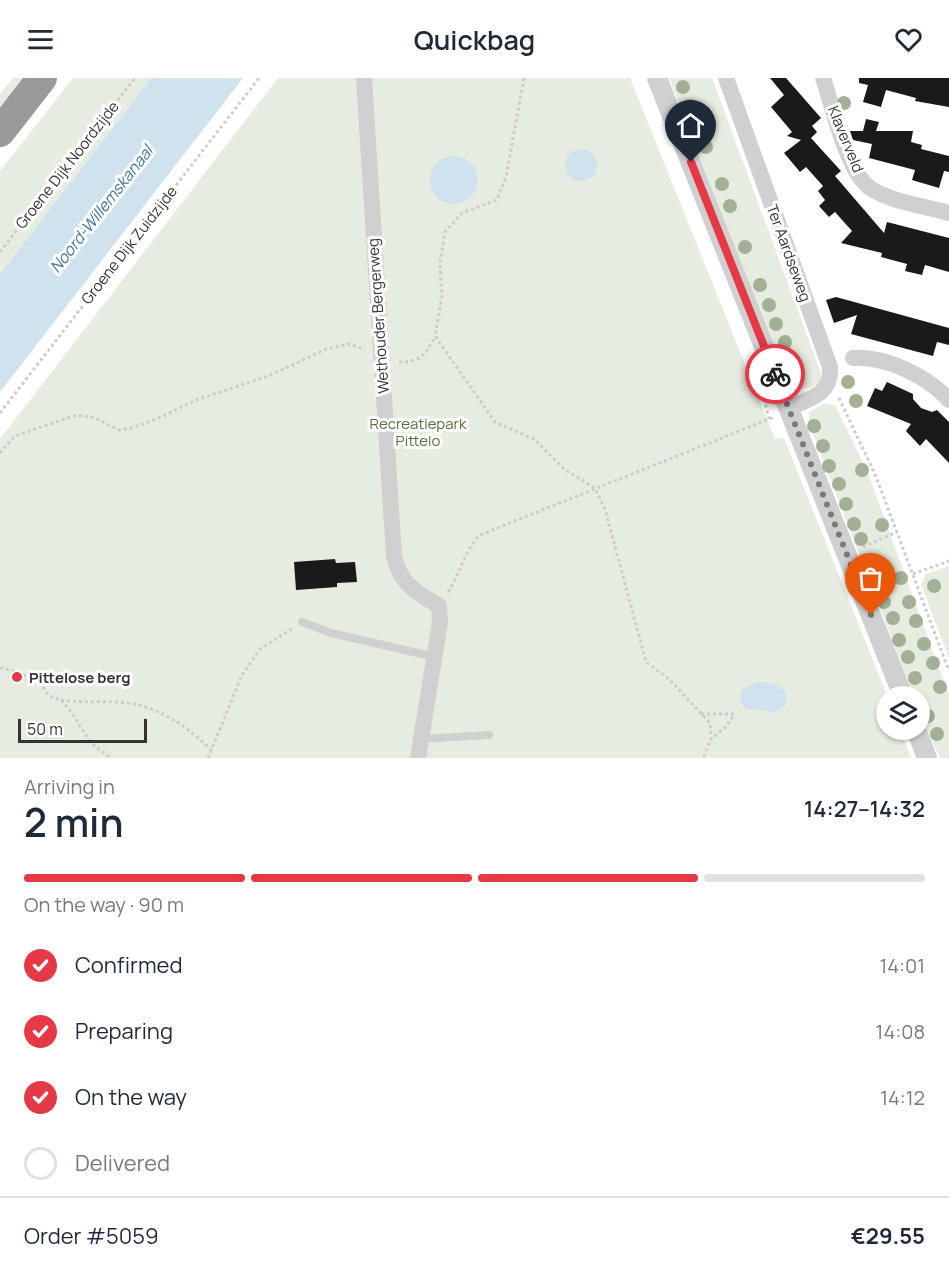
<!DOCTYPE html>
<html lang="en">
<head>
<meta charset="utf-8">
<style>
	body { margin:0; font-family:Manrope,sans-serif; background:#f6f6f7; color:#1f2937; height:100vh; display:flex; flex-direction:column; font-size:22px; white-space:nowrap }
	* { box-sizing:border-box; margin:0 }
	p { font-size:20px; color:#747a83 }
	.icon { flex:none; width:33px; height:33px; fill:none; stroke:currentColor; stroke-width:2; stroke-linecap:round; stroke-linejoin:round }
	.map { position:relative; height:680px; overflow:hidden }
	.drawer { display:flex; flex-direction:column; background:#fff; flex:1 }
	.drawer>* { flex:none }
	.tools { position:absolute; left:876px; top:608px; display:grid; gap:12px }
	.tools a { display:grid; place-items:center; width:54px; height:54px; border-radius:50%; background:#fff; box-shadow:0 2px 4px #0004; font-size:30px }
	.scale { position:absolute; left:18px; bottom:15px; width:129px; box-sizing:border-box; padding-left:6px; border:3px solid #333; border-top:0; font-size:16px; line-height:21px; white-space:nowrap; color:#333; -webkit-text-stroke:4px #fff; paint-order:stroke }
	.pin { position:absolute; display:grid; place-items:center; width:51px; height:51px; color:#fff; margin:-62px -26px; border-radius:50% 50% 50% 0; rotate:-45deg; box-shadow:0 0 6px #0007 }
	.pin .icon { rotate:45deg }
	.courier { position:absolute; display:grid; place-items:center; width:60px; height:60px; margin:-30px; border:4px solid #e63946; border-radius:50%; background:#fff; color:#222; box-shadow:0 2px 8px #0007 }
	.headline em { font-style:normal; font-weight:600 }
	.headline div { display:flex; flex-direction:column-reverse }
	.headline { display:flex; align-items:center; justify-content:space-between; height:102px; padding:0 24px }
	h1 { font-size:39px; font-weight:600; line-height:45px }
	.bar { display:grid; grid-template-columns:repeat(4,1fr); gap:9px 6px; align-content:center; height:72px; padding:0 24px }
	.bar i { height:8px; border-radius:4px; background:#e0e1e3 }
	.bar .active { background:#e63946 }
	.bar p { grid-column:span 4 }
	.line { display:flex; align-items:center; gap:15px; padding:0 24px; border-top:2px solid #e0e1e3 }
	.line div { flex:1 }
	ol { padding:0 24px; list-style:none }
	li { display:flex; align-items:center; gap:18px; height:66px }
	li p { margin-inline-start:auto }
	li .icon { padding:6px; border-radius:50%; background:#e63946; color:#fff; stroke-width:4 }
	li:last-child { color:#747a83 }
	li i { width:33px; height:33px; border:3px solid #e0e1e3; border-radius:50% }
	header { display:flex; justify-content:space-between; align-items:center; height:78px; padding:0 24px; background:#fff; font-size:27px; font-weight:600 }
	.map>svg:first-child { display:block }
	.green { fill:#e6ecdf }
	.water { fill:#cfe2ee }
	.building { fill:#1a1a1a }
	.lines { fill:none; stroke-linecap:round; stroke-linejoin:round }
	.path { stroke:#cdcdcd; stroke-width:3; stroke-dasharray:3 3; stroke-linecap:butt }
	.service { stroke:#d0d0d0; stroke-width:8 }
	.minor { stroke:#d0d0d0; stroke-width:16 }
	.tertiary { stroke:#d0d0d0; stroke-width:20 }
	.motorway { stroke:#9a9a9a; stroke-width:30 }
	.tree { fill:#a2b095 }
	.done { stroke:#7a7a7a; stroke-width:6; stroke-dasharray:0 10.8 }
	.route { stroke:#e63946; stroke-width:8 }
	.poi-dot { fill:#e63946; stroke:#fff; stroke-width:2 }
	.labels { text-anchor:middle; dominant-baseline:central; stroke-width:6; stroke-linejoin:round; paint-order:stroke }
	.street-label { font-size:15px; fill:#333; stroke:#fff }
	.park-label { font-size:15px; fill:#56703f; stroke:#fff }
	.poi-label { font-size:15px; font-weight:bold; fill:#333; stroke:#fff; text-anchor:start }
	.water-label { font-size:16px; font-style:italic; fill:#3f7597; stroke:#fff }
</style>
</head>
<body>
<header><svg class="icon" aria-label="menu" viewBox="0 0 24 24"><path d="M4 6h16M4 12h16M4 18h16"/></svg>Quickbag<svg class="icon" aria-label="heart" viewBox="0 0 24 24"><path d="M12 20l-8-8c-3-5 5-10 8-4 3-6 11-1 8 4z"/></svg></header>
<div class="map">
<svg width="949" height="680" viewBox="0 0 949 680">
	<rect width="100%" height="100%" fill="#fff"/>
	<path class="green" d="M13,0H27L0,34V16Z
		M73,0H151L0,196V93Z
		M278,0H630L775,361L784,360L882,605L887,618L886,651H900L911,680H0V361Z
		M669,0H712L821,295L820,304L811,310L795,311L786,302Z
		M822,326L835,327L868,395L949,617V680H940C931,660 920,640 920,618H914L809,346V334Z
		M949,488V581L921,507L926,496Z"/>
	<path class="water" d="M151,0H243L0,314V196Z
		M565 87a16 16 0 1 1 32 0a16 16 0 1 1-32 0Z
		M430 102a24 24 0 1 1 48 0a24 24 0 1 1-48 0Z
		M766,604C780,606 789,612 786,626L776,634L746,631L740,623L742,612L754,605Z"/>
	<path class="building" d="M770,0H786L821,40L812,48L817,54L811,60L841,93L835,98L884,155L887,144L949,160V194L925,187L922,197L905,193L907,186L881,179L882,175L841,165L852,153L835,134L829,139L819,128L825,122L818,113L823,108L806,89L800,94L784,75L801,62L787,58L792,54L771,29L784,17Z
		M859,0H949V29L915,23L916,20L886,12L881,29L863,24L868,7L859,5Z
		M866,41L879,44L876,53H913L911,64L922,67L921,71L949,78V94L944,93L939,110L912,102L915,92L869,80L872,66L853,62L850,53H863Z
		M836,219L949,250V267L937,264L933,278L851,256L857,237L834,245L826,222Z
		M887,304L913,316V321L921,330L932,334L937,332L949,344V385L926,361L920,368L906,353L911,346L867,328L875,310L882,313Z
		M335,481L336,485L355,484L357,504L337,505V509L296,512L294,484Z"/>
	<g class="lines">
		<path class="path" d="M524,0L506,99L497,122L462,135L445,154L440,185L442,218L435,258L495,344L534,361L564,391L595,410L605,431L646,584L669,601L710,645L711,661L703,680
			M0,174L135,0
			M399,284C421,284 426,277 435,258
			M839,320L875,396L949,593
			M764,321L769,341
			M0,335L259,0
			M0,375L15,358L77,337L95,340L119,352L132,350L159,340L196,322L271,297L326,271L350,266L365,272
			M863,469L897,454
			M913,496L949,483
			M448,514C461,494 464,473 480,457L774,339
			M0,590L15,593L39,604L49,618L61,622L69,631L91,665L111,680
			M61,622C80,625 98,623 117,624C156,626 186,647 212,673
			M701,636H734L727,648L711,661
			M208,680L242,597L260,571L293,550"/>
		<path class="service" d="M302,544L331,555L435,579
			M420,661L489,657"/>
		<path class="minor" d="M364,0L394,479C402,508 415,513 439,528L440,544L418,680
			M726,0L830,289C832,316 810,321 789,330
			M823,0C832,27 847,94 870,110C891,124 924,128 949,135
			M853,280C886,278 927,298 949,322"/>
		<path class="tertiary" d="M657,0L903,618
			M916,651L927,680"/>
		<path class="motorway" d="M0,54L42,0"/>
	</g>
	<g class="tree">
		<circle cx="683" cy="9" r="7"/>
		<circle cx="844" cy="25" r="7"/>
		<circle cx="690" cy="28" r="7"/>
		<circle cx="700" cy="48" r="7"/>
		<circle cx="706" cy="69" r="7"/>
		<circle cx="722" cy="106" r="7"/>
		<circle cx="730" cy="128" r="7"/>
		<circle cx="745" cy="169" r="7"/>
		<circle cx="760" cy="207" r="7"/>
		<circle cx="769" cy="227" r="7"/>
		<circle cx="776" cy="246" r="7"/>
		<circle cx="785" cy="264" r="7"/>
		<circle cx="792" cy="282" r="7"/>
		<circle cx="797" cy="299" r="7"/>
		<circle cx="848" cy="304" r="7"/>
		<circle cx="856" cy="323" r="7"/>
		<circle cx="814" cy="348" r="7"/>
		<circle cx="823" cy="368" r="7"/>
		<circle cx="829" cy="388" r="7"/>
		<circle cx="862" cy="392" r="7"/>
		<circle cx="839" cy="406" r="7"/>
		<circle cx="846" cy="426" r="7"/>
		<circle cx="854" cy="446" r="7"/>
		<circle cx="882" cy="447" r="7"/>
		<circle cx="861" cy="461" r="7"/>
		<circle cx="871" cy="483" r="7"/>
		<circle cx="901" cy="500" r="7"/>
		<circle cx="878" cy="503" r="7"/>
		<circle cx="934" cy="508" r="7"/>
		<circle cx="884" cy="524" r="7"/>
		<circle cx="909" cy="524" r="7"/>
		<circle cx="893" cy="540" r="7"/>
		<circle cx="916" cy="543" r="7"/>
		<circle cx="899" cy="562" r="7"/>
		<circle cx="924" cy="566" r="7"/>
		<circle cx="908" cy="579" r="7"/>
		<circle cx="933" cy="585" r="7"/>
		<circle cx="915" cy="600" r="7"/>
		<circle cx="940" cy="609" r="7"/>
		<circle cx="928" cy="638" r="7"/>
		<circle cx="937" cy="656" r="7"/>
	</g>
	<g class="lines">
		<path class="done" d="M775,296L871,537"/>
		<path class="route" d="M691,84L775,296"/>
	</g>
	<circle class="poi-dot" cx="17" cy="599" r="6"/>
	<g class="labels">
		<g class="street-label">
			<text transform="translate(846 61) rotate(68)">Klaverveld</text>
			<text transform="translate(67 87) rotate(-52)">Groene Dijk Noordzijde</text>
			<text transform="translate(129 167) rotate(-52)">Groene Dijk Zuidzijde</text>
			<text transform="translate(789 175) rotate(70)">Ter Aardseweg</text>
			<text transform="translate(378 238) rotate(-94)">Wethouder Bergerweg</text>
		</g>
		<g class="park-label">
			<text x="418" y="345">Recreatiepark<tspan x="418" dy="17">Pittelo</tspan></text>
		</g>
		<g class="poi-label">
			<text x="29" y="599">Pittelose berg</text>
		</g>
		<g class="water-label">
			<text transform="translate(101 131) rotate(-52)">Noord-Willemskanaal</text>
		</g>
	</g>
</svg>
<div class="tools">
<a><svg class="icon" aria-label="layers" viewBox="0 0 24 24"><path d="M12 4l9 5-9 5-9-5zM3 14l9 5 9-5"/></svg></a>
</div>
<div class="scale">50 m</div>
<div class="pin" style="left:871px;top:537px;background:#ea580c"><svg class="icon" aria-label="bag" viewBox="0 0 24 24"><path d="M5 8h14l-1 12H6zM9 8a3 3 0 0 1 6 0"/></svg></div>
<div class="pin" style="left:691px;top:84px;background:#1f2937"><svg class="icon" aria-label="home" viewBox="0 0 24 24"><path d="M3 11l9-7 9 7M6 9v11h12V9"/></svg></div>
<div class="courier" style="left:775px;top:296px"><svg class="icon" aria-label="bike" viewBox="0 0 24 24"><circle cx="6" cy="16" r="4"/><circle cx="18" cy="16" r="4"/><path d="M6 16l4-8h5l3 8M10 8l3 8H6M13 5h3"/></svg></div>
</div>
<section class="drawer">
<div class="headline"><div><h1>2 min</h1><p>Arriving in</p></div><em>14:27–14:32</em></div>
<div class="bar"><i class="active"></i><i class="active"></i><i class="active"></i><i></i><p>On the way · 90 m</p></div>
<ol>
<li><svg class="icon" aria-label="check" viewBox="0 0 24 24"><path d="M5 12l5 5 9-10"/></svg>Confirmed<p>14:01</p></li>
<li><svg class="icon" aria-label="check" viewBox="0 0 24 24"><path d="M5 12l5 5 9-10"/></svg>Preparing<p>14:08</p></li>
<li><svg class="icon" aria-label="check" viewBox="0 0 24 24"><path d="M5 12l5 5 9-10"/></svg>On the way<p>14:12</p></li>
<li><i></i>Delivered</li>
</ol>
<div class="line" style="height:78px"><div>Order #5059</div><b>€29.55</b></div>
</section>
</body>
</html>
